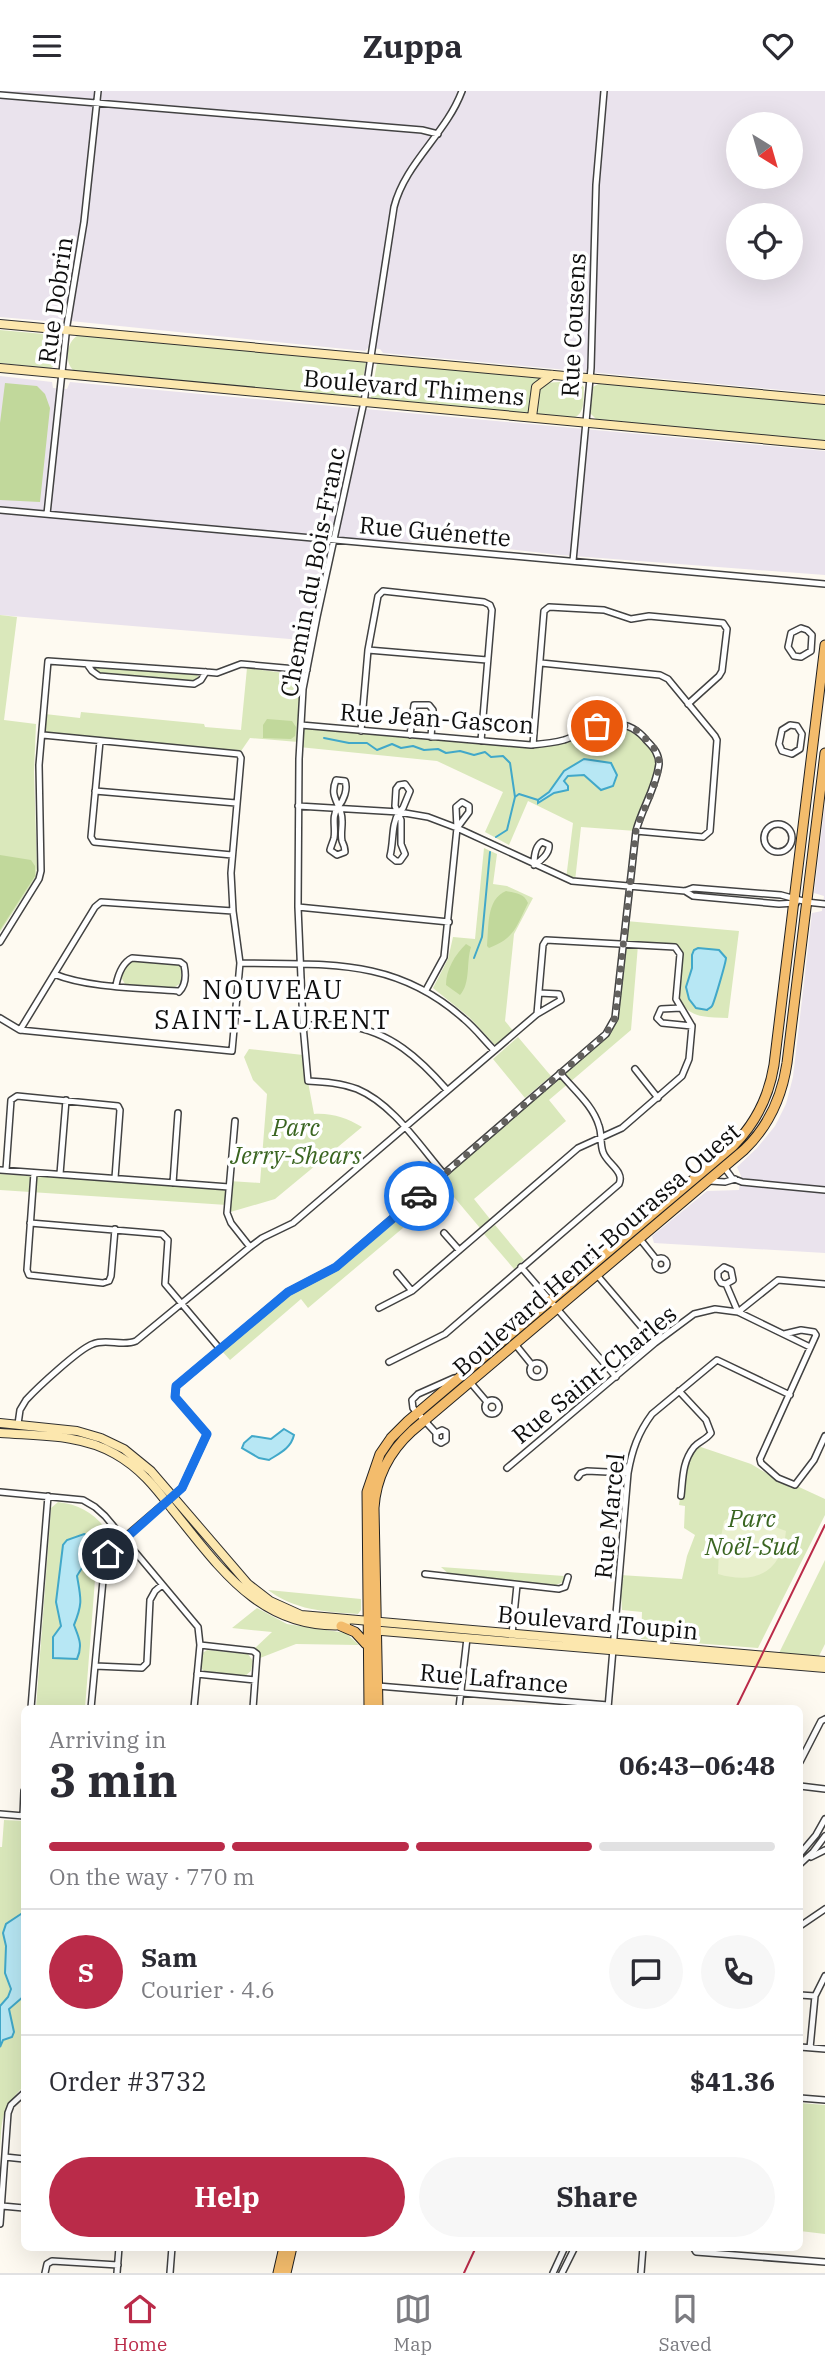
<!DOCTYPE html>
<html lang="en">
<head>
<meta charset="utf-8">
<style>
	body { margin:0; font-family:"IBM Plex Serif",serif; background:#f7f7f7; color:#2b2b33; height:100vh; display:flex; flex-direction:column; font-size:26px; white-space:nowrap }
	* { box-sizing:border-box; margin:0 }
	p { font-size:23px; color:#7c7c81 }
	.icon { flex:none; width:38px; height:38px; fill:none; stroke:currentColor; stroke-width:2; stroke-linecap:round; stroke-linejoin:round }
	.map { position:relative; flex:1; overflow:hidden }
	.sheet { position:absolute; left:21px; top:1614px; width:782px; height:546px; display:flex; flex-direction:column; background:#fff; border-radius:10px; box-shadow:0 7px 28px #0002 }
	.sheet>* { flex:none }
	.needle { width:46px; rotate:143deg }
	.controls { position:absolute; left:726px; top:21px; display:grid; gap:14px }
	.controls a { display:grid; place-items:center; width:77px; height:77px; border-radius:50%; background:#fff; box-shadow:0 7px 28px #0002; font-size:35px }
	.pin { position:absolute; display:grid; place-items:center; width:60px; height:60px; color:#fff; margin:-30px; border:4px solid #fff; border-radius:50%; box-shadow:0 2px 7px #0007 }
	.courier { position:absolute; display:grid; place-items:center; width:70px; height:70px; margin:-35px; border:5px solid #1a73e8; border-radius:50%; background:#fff; color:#222; box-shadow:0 2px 9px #0007 }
	.overview em { font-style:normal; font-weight:800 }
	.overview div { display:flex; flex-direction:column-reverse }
	.overview { display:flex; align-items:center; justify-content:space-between; height:119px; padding:0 28px }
	h1 { font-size:46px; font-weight:800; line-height:52px }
	.bar { display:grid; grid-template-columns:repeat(4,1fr); gap:10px 7px; align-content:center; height:84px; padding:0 28px }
	.bar i { height:9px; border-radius:5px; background:#e1e1e2 }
	.bar .active { background:#ba2b49 }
	.bar p { grid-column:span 4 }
	.line { display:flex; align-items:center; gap:18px; padding:0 28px; border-top:2px solid #e1e1e2 }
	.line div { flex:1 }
	.round { display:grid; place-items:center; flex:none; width:74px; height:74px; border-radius:37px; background:#f7f7f7 }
	.action { display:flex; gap:14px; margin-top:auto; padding:14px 28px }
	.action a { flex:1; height:80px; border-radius:42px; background:#ba2b49; color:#fff; font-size:28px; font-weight:800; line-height:80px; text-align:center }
	.action a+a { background:#f7f7f7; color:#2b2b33 }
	header { display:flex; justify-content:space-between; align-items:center; height:91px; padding:0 28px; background:#fff; font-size:32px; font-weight:800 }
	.dock { display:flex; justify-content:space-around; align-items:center; height:98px; border-top:2px solid #e1e1e2; background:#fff; font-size:19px; color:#7c7c81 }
	.dock a { display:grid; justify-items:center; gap:4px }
	.dock .active { color:#ba2b49 }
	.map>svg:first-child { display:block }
	.industrial { fill:#eae3ed; fill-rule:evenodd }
	.green { fill:#dae8bb }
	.forest { fill:#c1d89b }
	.pitch { fill:#e9f0cd }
	.water { fill:#b7e7f4; stroke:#41a8c9; stroke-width:2 }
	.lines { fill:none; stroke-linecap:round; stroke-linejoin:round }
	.stream { stroke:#41a8c9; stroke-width:2 }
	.street-casing { stroke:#424242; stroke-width:8 }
	.secondary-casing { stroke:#313131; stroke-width:10 }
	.primary-casing { stroke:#202020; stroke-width:11 }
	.street { stroke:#fff; stroke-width:5 }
	.secondary { stroke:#fce7ae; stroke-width:8 }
	.primary { stroke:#f3bc6c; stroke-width:9 }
	.tram { stroke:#ba2b49; stroke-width:2 }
	.done { stroke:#63615e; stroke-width:7; stroke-dasharray:0 12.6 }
	.route { stroke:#1a73e8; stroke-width:9 }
	.labels { text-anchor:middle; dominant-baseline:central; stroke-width:7; stroke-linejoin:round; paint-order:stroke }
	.street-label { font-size:24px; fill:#0f0f0f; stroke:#fff }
	.park-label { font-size:24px; font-style:italic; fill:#3a6521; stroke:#fff }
	.neighbourhood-label { font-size:26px; letter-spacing:2px; fill:#0f0f0f; stroke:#fff }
</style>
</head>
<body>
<header><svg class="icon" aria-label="menu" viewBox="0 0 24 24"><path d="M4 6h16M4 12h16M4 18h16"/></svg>Zuppa<svg class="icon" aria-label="heart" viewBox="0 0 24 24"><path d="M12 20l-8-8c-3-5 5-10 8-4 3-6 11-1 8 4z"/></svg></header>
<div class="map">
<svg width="825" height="2182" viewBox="0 0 825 2182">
	<rect width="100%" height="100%" fill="#fefaf1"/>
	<path class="industrial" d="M0,0H825V303L383,262L380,258L368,257L365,260L61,229L57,231L0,226ZM738,33H791V86H738ZM738,124H791V177H738Z
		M0,285L52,291L53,297L67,298L70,291L825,360V484L560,464L464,453L334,448L313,550L0,524Z
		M825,713V1162L654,1152L652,1145L707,1100L739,1099L741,1085L737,1076L757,1057L775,1035L786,1013L793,986L812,822L822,820L824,805L814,802Z"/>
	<path class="green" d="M0,239L55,244L61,251L58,272L51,277L0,272Z
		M79,244L363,270L366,272L360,303L358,306L76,281C63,274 66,249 79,244Z
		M377,272L541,286L542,292L578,290L584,296C583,307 586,323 573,327L371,307Z
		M600,292L825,313V350L596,328L590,322L593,296Z
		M0,524L17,526L4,629L36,633L34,681L37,777L36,786L0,841Z
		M96,575L195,582L199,586L193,591L99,583L93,578Z
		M247,577L300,584L303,587L298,651L250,647L239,663L43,644L45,623L80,627L81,621L204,633L205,636L241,639Z
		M301,634L522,653H548L598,635H631L656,661L658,678L636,740L581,736L575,790L566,788L573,732L528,710L509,754L485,741L503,701L437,670L299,656Z
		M484,757L497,763L493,793L507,795L533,807L514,843L505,930L514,941L498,954L494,953L469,926L433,897L448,868L453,846L475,848Z
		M626,830L739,840L728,927C709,926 688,928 680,908L678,859L638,854L631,939L549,1009L566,1030L474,1108L490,1128L480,1137L448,1099L308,1217L301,1208L230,1269L220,1258L288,1201L323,1185L612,935Z
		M133,869L181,874V892L172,898L125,893L121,886L128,872Z
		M518,946L551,985L525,1007L493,968Z
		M249,958L303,964L314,1023C333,1022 346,1027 362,1036L275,1108L227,1122L229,1090L260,1092L267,1003L253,989L244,966Z
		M0,1083L222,1097L227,1101V1114L0,1099Z
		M495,1134L524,1169L514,1178L484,1143Z
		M695,1354L751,1373L791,1397L799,1396L825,1408V1424L758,1557L641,1548L642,1521L622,1519L620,1484L682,1488L687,1465L695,1444L684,1437L685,1415L679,1414L684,1377Z
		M58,1411C83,1414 97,1425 112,1445C108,1458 94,1460 96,1476L85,1617H36L51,1417Z
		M825,1469V1553L819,1565L779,1562Z
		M441,1476L564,1485L563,1491L556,1494L450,1484Z
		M268,1499L361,1508V1519L358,1523C324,1521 295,1519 268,1499Z
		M257,1517L287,1533L346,1542L359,1554L296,1553L260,1567L254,1558L272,1541L232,1537Z
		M207,1559L248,1563L253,1570L251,1580L245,1585L205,1581L200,1576L201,1563Z
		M4,1729L24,1730V1995C0,2019 2,2028 0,2060V1756H2Z
		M800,2012L825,2014V2143L800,2140Z"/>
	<path class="forest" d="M5,292L37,295L45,303L50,317L40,411L0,409V332Z
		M267,628L292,630L296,636L295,645L291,648L263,647V634Z
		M0,764L31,769L35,775V785L0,839Z
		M506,800C516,802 524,802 528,812C516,836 515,847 489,857L487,855C489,836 486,808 506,800Z
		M466,853L471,856C466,871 471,892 460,904L446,894C446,878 455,864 466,853Z"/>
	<path class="pitch" d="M732,1425L759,1430L786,1440C782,1481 756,1494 718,1483L719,1457L724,1430Z"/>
	<path class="water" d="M584,668L611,672L617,684L613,695L601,699L584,684L568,685L564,690L568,695V699L554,702L538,712V709L549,701L564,680Z
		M698,857L719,859L726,867C726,871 714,912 712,915C711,917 709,917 707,919L696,917L689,908L686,896L692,877V864L694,859Z
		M284,1338L294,1344C291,1357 280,1362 269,1369L259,1367L242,1357L244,1352L252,1345L271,1348Z
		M84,1443L88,1445C98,1460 84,1472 77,1485C81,1508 83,1512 74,1534C79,1547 83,1554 77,1568L53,1567V1546L61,1535L56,1511L63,1454L67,1449Z
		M24,1821V1905L9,1918L14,1941L12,1946L3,1949L0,1956V1915L8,1906L11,1898L5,1882L6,1855L3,1842L6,1833Z"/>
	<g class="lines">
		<path class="stream" d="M324,647L349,652H367L377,659L392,653L401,657L413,655L424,659L438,658L446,662L460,660L474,664L485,661L491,666L503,665L510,672L515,706
			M496,746L507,739L515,706L519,703L538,709
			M474,867L482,846L490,761"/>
		<g class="street-casing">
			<path id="street" d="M0,4L422,39L438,43
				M0,419L825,493
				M47,423L67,234L84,131L98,0
				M573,470L591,277L596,94L604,0
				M801,537L807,539L812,544L811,560L801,566L794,565L788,556L791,542Z
				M368,559L487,569
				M541,572L660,584L668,588L715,645L717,649L710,740L703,746L636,740
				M87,573L92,580L99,585L194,593L201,589L206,581
				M790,634L797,635L802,643L800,658L792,663L782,660L779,653L782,639Z
				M361,640L368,559L378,505L383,500L484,511L490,514L492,519L481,650
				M410,644L414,614H429L433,619L431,646
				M100,650L91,746L94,751L232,764
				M533,654L544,520L549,516L604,519L631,528L649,525L723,532L727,538L722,580L719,585L688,613
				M95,700L236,712
				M298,715L399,721L428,726L457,737L572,790L685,800L693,797L781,804L807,811
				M338,716C331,726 336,736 334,747C333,751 331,755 330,759L337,764L345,761C345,757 344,754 342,750C340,741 344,731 341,722C337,709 330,704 336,689L345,690C348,698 344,709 338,716
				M399,721C391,734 394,750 390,765L396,770H400L405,763L401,753V729L395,715L396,698L399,694L405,693L410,700L403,717L399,721
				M764 747a14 14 0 1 1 28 0a14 14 0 1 1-28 0Z
				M542,751L549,754C550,762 541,770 534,774C534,766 535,755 542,751Z
				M685,800L693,805L779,813L796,812
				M806,811L825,813
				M298,816L449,831
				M0,851L39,788L41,780L39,674L48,570L206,581L217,582L241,573L307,579
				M240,872C326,874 395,866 464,928C475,937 484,949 494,959
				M54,883C88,897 141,897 178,900L179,901C186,894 186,883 184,874L180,871L132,867C122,872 118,884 116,894
				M426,899L444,866L457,737L456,716L462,711L469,715V721L457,737
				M681,917L661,918L657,927L662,932L692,935
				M537,923L561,909L559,903L539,902
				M0,927L20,939L232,960L240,872L233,820L231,782L241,667L239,663L43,644
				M303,934C317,934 333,933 347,935C390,940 420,968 447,999
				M20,939L95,816L101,811L233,820
				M635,978L658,1007
				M235,1030L227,1122L231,1132L250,1156
				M724,1076L732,1087L742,1091L825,1099
				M0,1079L229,1096
				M6,1079L11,1009L17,1005L118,1015L120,1019L115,1087
				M34,1082L27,1179L29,1184L103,1192L109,1190L111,1185L115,1138
				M60,1083L66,1009
				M444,1083C419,1054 393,1013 357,998C341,992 325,991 308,990L303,934L298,816L299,668L303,598L317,526L364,311L394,116C405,72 446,43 462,0
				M710,1090L725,1091L735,1088
				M173,1092L178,1022
				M30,1132L162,1143L168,1149L165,1193L220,1258
				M444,1142L459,1159
				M640,1148L656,1168
				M655 1173a6 6 0 1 1 12 0a6 6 0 1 1-12 0Z
				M521,1176L616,1286
				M397,1182L412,1200
				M597,1184L655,1252
				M726,1193L733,1189L731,1179L724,1176L718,1181V1187L721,1192L726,1193L738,1221L778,1189L825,1193
				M784,1243L801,1239L814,1241L816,1244L760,1368L761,1372L778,1387L795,1394L814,1369L825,1345
				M515,1253L532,1274
				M389,1271L445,1243L619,1093C625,1080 607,1073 603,1061C600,1053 602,1043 599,1035C593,1014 573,998 560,982
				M530 1279a7 7 0 1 1 14 0a7 7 0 1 1-14 0Z
				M470,1291L487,1311
				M679,1300L706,1329L711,1342C706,1349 699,1350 694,1356C682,1371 683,1388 681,1405
				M485 1316a7 7 0 1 1 14 0a7 7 0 1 1-14 0Z
				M18,1333L20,1319L26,1309C37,1297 80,1257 93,1253C107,1247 122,1256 136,1250L250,1156L262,1147L293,1132L537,923L543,854L546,849L675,856L680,863L676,908L692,935L689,968L682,985L622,1037L578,1057L412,1200L379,1217
				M436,1342L442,1339L446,1341V1349L441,1352L436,1349V1342L413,1317L412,1309L418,1303L454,1287
				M507,1377L655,1252L694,1223L715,1218L738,1221L810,1256
				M578,1386L581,1382L587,1380L628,1382
				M0,1401L83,1409L95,1416L105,1425L198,1536L200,1554L194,1617
				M425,1483L559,1498L565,1496L568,1486
				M512,1543L517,1494
				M200,1554L253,1560L257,1563L253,1617
				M95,1575L142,1577L147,1572L150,1509L155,1500L162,1494
				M197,1583L255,1589
				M378,1595L608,1614
				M31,1617L48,1405
				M91,1617L105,1468L118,1452L182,1397L207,1343L175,1306L176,1295L288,1201L336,1176L606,943L615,927L636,740C642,717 656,697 659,673C659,663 654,657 647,650C622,619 594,638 564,649C553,652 542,653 531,654L301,634
				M459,1617L467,1547
				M608,1617L628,1382C632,1359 638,1342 652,1323L717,1269L790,1304
				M800,1671L821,1630L825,1628
				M800,1695L825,1698
				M0,1723L24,1725
				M23,1725L24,1700
				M800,1763L816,1744L825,1728
				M811,1766L825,1759
				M800,1773L813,1761L825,1745
				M800,1835L825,1818
				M800,1904L815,1905
				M800,1956L825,1958
				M810,1957L815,1905L825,1885
				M800,2007L825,2009
				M5,2066L24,2068
				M2,2115L24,2117
				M0,2133L8,2022L11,2014L24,2002
				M693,2156L696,2161L825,2171
				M45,2182L47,2173L52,2170L118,2174
				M117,2182L119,2156
				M170,2182L172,2156
				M553,2182L565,2156
				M562,2182L575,2156
				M641,2182L643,2156"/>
		</g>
		<g class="secondary-casing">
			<path id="secondary" d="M0,233L825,309
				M0,277L825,354
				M532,326L536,296L552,284
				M0,1332L77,1340L101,1347L124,1358L151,1380L248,1493L270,1510L301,1524L825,1570
				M0,1342C38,1345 81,1343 115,1363C140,1377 155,1396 172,1418C220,1477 261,1540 346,1534
				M370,1539L825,1577"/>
		</g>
		<g class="primary-casing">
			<path id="primary" d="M341,1535L355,1541L366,1553
				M369,1617L367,1401L380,1363L391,1347L408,1330L733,1055C756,1032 769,1005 774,974L825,554
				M378,1617L374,1417C376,1387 389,1361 412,1340L744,1059C769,1035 782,1006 787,972L825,662
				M278,2182L284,2156
				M286,2182L292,2156"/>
		</g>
		<use href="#street" class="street"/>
		<use href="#secondary" class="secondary"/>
		<use href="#primary" class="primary"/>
		<path class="tram" d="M736,1617L825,1434
			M464,2182L476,2156"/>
	</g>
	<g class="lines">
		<path class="done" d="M419,1105L606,943L615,927L636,740C641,721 666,680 657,662C654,656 648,650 643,645C632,632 613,632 597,635"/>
		<path class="route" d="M108,1463L182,1397L207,1343L175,1306L176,1295L288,1201L336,1176L419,1105"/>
	</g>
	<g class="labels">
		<g class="street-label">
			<text transform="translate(55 209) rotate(-82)">Rue Dobrin</text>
			<text transform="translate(573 234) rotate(-87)">Rue Cousens</text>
			<text transform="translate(414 296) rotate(5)">Boulevard Thimens</text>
			<text transform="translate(435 440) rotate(5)">Rue Guénette</text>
			<text transform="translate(312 481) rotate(-79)">Chemin du Bois-Franc</text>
			<text transform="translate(437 627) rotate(4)">Rue Jean-Gascon</text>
			<text transform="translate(596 1158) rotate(-41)">Boulevard Henri-Bourassa Ouest</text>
			<text transform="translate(594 1283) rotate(-39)">Rue Saint-Charles</text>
			<text transform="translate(609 1425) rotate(-84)">Rue Marcel</text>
			<text transform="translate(598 1531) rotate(5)">Boulevard Toupin</text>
			<text transform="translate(494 1587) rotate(5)">Rue Lafrance</text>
		</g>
		<g class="park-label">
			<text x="296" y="1036">Parc<tspan x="296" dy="28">Jerry-Shears</tspan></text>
			<text x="752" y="1427">Parc<tspan x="752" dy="28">Noël-Sud</tspan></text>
		</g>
		<g class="neighbourhood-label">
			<text x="273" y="898">NOUVEAU<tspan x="273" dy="30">SAINT-LAURENT</tspan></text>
		</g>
	</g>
</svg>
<div class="controls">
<a><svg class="needle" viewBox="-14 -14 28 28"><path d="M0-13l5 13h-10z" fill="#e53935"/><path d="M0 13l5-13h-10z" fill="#7c7c81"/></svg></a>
<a><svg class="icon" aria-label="locate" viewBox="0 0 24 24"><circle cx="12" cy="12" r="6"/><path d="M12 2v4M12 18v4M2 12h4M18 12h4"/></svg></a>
</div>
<div class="pin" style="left:597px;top:635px;background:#ea580c"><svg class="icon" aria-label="bag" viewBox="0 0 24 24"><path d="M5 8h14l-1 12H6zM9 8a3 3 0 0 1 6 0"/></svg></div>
<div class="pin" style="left:108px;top:1463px;background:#1f2937"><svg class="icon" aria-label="home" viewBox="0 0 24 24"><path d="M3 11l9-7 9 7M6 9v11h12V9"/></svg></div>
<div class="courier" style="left:419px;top:1105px"><svg class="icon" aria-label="car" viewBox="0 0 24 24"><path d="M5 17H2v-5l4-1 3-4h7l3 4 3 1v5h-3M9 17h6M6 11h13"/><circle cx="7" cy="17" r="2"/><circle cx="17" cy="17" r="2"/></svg></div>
<section class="sheet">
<div class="overview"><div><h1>3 min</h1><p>Arriving in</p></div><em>06:43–06:48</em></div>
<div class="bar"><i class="active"></i><i class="active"></i><i class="active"></i><i></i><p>On the way · 770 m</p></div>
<div class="line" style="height:126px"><b class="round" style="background:#ba2b49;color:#fff">S</b><div><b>Sam</b><p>Courier · 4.6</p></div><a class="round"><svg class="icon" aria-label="chat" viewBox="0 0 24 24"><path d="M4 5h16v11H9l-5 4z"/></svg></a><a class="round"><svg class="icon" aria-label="phone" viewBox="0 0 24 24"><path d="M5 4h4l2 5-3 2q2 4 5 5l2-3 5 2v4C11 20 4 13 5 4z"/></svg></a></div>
<div class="line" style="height:91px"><div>Order #3732</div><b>$41.36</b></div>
<div class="action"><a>Help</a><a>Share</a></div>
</section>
</div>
<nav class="dock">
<a class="active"><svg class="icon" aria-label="home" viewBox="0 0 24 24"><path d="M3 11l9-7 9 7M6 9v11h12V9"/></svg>Home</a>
<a><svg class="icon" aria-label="map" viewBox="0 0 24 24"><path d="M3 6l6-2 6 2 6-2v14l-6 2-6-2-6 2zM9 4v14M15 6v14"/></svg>Map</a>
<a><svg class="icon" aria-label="saved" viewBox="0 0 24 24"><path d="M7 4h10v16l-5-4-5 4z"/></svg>Saved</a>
</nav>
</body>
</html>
